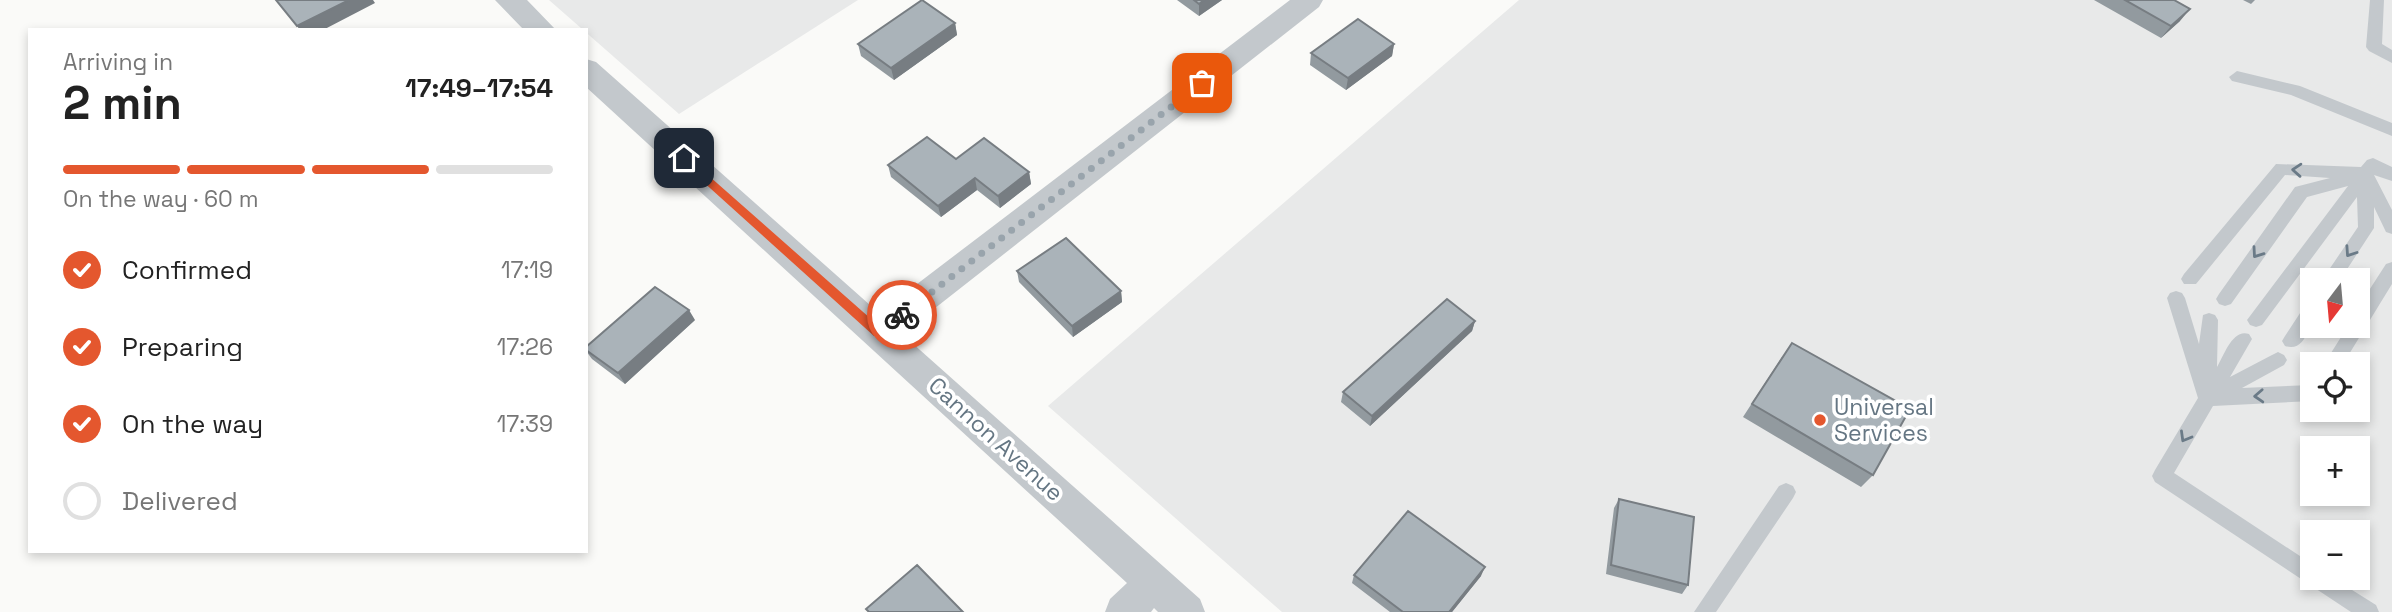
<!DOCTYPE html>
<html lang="en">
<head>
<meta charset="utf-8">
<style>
	body { margin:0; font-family:"Space Grotesk",sans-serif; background:#f6f6f6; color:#222; height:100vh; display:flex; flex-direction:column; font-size:26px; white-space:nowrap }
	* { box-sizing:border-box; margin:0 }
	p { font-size:23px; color:#767676 }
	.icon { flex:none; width:38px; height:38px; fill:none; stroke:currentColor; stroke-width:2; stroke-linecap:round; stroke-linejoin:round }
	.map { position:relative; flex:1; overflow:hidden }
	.details { position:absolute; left:28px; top:28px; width:560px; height:525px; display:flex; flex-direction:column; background:#fff; border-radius:0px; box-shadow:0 4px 10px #0003 }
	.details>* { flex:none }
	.needle { width:46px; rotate:196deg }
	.buttons { position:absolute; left:2300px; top:268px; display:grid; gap:14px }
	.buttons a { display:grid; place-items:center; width:70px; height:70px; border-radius:0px; background:#fff; box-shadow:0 4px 10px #0003; font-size:35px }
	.pin { position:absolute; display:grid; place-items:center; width:60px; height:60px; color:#fff; margin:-30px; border-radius:14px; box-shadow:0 4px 10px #0006 }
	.courier { position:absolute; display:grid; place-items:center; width:70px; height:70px; margin:-35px; border:5px solid #e4572e; border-radius:50%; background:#fff; color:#222; box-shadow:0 2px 9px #0007 }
	.summary em { font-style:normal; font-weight:700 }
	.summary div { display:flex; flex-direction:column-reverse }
	.summary { display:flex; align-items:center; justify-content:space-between; height:119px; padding:0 35px }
	h1 { font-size:46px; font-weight:700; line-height:52px }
	.bar { display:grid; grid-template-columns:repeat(4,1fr); gap:10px 7px; align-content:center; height:84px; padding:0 35px }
	.bar i { height:9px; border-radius:5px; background:#e0e0e0 }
	.bar .active { background:#e4572e }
	.bar p { grid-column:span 4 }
	ol { padding:0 35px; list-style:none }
	li { display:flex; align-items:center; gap:21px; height:77px }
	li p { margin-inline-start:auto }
	li .icon { padding:7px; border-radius:50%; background:#e4572e; color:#fff; stroke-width:4 }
	li:last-child { color:#767676 }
	li i { width:38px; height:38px; border:4px solid #e0e0e0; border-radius:50% }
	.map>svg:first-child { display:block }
	.built { fill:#e8e9e9; fill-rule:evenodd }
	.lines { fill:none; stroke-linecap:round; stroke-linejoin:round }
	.service { fill:#c3c8cc; fill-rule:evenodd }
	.minor { fill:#c3c8cc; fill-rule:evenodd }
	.wall { fill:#929a9f }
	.shaded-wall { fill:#777d82 }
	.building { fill:#aab3b9; stroke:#777d82; stroke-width:2 }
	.oneway { stroke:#6a7a87 }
	.route { fill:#e4572e }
	.done { stroke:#99a4ac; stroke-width:7; stroke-dasharray:0 12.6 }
	.poi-dot { fill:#e4572e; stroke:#fff; stroke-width:2.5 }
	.labels { text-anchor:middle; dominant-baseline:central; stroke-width:7; stroke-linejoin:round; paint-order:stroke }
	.poi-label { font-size:23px; fill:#657683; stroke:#fff; text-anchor:start }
	.street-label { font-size:23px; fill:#657683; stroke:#fff }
</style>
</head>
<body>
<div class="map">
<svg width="2392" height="612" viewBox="0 0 2392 612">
	<rect width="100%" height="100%" fill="#fafaf8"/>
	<path class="built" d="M549,0H858L679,114Z
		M1519,0H2392V612H1282L1048,406ZM2312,280H2357V326H2312ZM2312,364H2357V410H2312ZM2312,448H2357V494H2312ZM2312,532H2357V578H2312Z"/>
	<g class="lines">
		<path class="service" d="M2370,0H2384L2382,44L2392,50V63L2369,51L2366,47Z
			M2237,71L2300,86L2392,123V136L2291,95L2232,81L2229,77Z
			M2373,158L2392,167V181L2374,175L2392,210V234L2386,232L2374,207V228L2340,280H2322L2358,227L2357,197L2262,325L2256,327L2250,325L2247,320L2348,186L2307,197L2231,304L2225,306L2219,304L2216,299L2219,294L2295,187L2330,178L2285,175L2196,284H2184L2181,279L2184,274L2276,164L2361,167L2367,160Z
			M2392,262V284L2343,364H2324L2348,326H2357V309L2386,264Z
			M2176,291L2182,293L2185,298L2199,344L2203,315L2209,313L2215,315L2218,320L2217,367C2224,355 2233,328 2249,334L2252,339L2230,377L2272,355L2278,352L2284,355L2287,360L2284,365L2242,388L2312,385V401L2213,406L2174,473L2312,564V578H2333L2376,605L2379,612H2351L2155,482L2152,476L2155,470L2198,398L2167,298L2170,293Z
			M2312,302C2312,317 2308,354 2285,346L2282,341L2285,336L2306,304Z
			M1786,483L1793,486L1796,492L1793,498L1716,612H1694L1779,486Z"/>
		<path class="minor" d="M495,0H527L556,30H524Z
			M1290,0H1323L1319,7L902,334L1200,599L1205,612H1158L1154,608L1151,612H1105L1110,599L1127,583L586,87V59L596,62L879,313Z"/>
	</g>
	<path class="wall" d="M1177,0H1222L1199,16Z
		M2094,0H2174L2180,21L2161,38Z
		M2243,0H2255L2251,4Z
		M955,23L957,35L894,80L861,56L858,44Z
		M1394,44L1392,56L1346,90L1310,65L1311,53Z
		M956,159L1029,172L1031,184L1000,208L977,190L941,217L891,177L888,165Z
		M1017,271L1121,291L1122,302L1073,337L1019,282Z
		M695,320L625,384L592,359L586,351V347Z
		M1475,321L1472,331L1370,426L1341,402L1343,392Z
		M1782,357L1873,475L1861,487L1743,417Z
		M1619,499L1688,585L1682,594L1606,574L1614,508Z
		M1354,575L1481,576L1452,612H1390L1352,583Z"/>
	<path class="shaded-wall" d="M349,0H373L375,3L323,30H300L297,26Z
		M1204,0H1222L1199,16V4Z
		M2190,9L2180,21L2161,38L2171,26Z
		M955,23L957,35L894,80L891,68Z
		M1394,44L1392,56L1346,90L1348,78Z
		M1029,172L1031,184L1000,208L998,196Z
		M975,178L977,190L941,217L938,206Z
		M1121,291L1122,302L1073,337L1072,326Z
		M689,310L695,320L625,384L618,373Z
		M1475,321L1472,331L1370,426L1372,416Z
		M1485,567L1481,576L1452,612H1449Z"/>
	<path class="building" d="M276,0H349L297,26Z
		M922,0L955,23L891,68L858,44Z
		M1194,0H1204L1199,4Z
		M2125,0H2174L2190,9L2171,26Z
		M1358,19L1394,44L1348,78L1311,53Z
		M927,137L956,159L984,138L1029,172L998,196L975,178L938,206L888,165Z
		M1066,238L1121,291L1072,326L1017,271Z
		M655,287L689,310L618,373L586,350V347Z
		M1447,299L1475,321L1372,416L1343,392Z
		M1792,343L1910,409L1873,475L1752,404Z
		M1619,499L1694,517L1688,585L1611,565Z
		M1408,511L1485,567L1449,612H1403L1354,575Z
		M917,565L963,612H869L866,609Z"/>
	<defs><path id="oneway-chevron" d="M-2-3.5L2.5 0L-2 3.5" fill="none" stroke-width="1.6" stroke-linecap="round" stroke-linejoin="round" transform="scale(1.75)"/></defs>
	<g class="oneway">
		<use href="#oneway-chevron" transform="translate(2297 170) rotate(-176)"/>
		<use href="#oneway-chevron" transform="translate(2350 252) rotate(124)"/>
		<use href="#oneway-chevron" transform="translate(2257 253) rotate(125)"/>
		<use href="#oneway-chevron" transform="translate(2259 396) rotate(177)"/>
		<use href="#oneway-chevron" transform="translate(2185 437) rotate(120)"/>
	</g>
	<path class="route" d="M684,154L879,326L902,310L908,315L906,318L883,336H874L680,161V155Z"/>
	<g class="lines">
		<path class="done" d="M902,315L1202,83"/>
	</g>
	<circle class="poi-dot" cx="1820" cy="420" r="7"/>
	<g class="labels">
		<g class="poi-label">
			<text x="1834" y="407">Universal<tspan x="1834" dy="26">Services</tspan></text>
		</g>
		<g class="street-label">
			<text transform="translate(996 439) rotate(42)">Cannon Avenue</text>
		</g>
	</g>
</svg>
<div class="buttons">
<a><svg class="needle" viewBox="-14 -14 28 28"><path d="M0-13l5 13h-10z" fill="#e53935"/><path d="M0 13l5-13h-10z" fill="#767676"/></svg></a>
<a><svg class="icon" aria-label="locate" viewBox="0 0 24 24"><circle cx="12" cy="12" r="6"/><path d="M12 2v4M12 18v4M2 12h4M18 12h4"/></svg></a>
<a>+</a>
<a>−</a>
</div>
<div class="pin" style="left:1202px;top:83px;background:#ea580c"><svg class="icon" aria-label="bag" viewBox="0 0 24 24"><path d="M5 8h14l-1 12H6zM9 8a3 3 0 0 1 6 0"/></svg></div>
<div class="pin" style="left:684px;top:158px;background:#1f2937"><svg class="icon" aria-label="home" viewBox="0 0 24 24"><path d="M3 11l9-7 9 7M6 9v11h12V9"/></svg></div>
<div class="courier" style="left:902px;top:315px"><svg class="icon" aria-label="bike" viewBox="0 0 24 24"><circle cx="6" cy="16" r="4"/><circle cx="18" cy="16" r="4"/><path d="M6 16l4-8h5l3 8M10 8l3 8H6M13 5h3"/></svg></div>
<section class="details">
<div class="summary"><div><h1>2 min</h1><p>Arriving in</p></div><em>17:49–17:54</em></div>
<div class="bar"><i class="active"></i><i class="active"></i><i class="active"></i><i></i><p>On the way · 60 m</p></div>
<ol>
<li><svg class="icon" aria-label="check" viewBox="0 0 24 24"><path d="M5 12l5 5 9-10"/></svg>Confirmed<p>17:19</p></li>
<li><svg class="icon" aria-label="check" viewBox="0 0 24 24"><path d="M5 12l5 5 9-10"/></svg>Preparing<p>17:26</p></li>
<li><svg class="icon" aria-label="check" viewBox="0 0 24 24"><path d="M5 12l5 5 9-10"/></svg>On the way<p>17:39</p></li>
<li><i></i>Delivered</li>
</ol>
</section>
</div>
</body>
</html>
